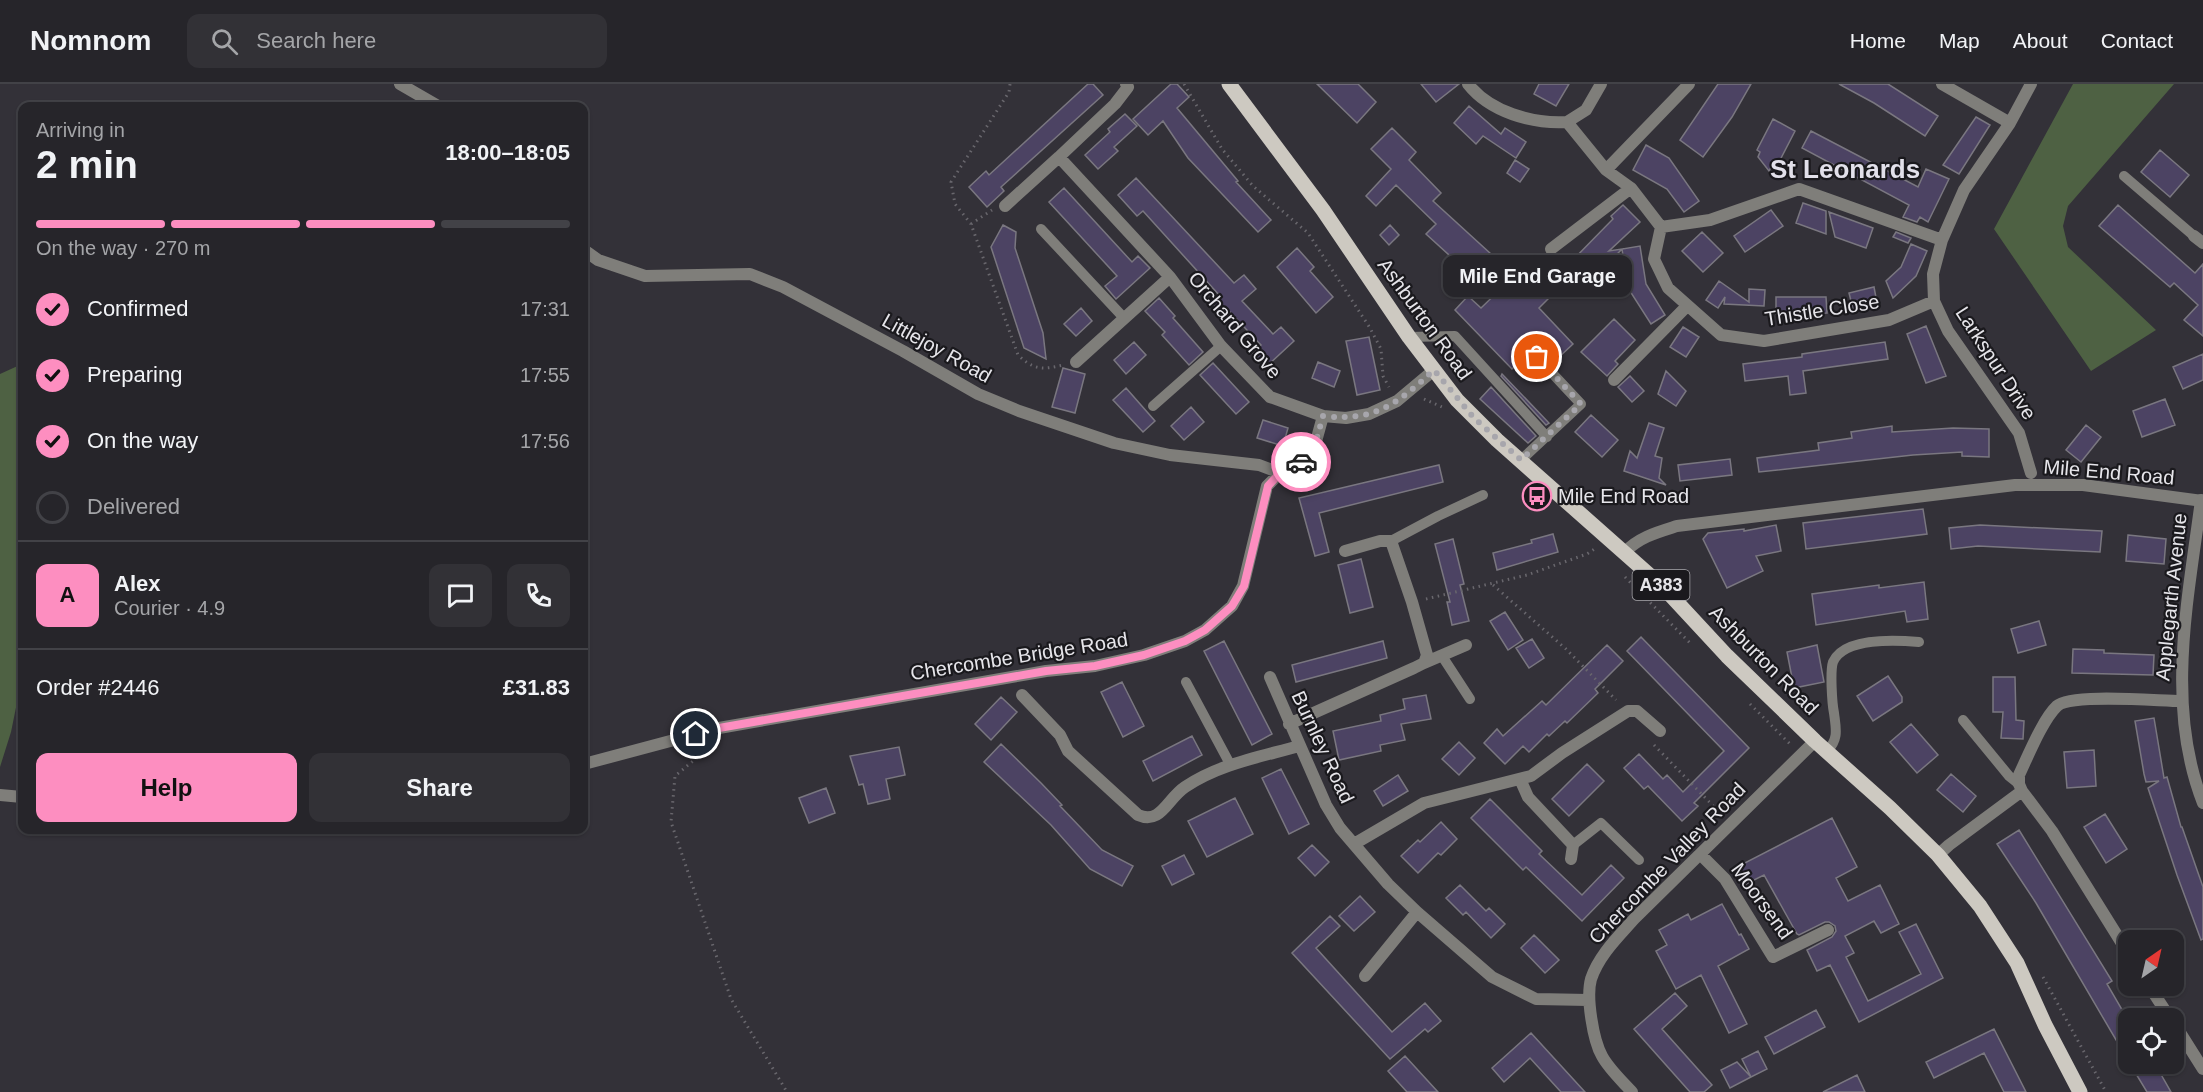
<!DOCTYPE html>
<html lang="en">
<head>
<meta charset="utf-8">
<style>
	body { margin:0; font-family:Helvetica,sans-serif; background:#323136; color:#f1f3f6; height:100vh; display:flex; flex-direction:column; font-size:22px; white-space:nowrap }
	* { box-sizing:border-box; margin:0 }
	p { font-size:20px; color:#a4a5a8 }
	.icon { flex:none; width:33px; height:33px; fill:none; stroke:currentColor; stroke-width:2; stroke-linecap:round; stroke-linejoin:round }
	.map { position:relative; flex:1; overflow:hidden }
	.sheet { position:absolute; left:18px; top:18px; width:570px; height:732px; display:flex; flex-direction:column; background:#26252a; border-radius:12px; box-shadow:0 2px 4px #0004,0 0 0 2px #424247 }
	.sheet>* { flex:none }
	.needle { width:39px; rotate:34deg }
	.tools { position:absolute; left:2118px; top:846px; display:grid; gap:12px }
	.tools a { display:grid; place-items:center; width:66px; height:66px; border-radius:12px; background:#26252a; box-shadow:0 2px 4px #0004,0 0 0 2px #424247; font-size:30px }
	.pin { position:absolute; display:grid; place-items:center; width:51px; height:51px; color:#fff; margin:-26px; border:3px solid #fff; border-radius:50%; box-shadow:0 2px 6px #0007 }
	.courier { position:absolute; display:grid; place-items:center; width:60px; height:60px; margin:-30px; border:4px solid #fd8ec0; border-radius:50%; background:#fff; color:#222; box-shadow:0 2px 8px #0007 }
	.bubble { position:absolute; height:42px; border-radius:12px; background:#26252a; box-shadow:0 2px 4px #0004,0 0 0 2px #424247; font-size:20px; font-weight:700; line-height:42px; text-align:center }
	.headline em { font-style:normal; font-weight:700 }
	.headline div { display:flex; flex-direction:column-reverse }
	.headline { display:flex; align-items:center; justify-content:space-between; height:102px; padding:0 18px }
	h1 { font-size:39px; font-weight:700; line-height:45px }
	.bar { display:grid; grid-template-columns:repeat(4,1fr); gap:9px 6px; align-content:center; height:72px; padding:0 18px }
	.bar i { height:8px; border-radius:4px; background:#424247 }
	.bar .on { background:#fd8ec0 }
	.bar p { grid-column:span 4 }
	.line { display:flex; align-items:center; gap:15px; padding:0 18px; border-top:2px solid #424247 }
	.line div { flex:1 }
	.round { display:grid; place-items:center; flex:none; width:63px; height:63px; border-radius:12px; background:#323136 }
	ol { padding:0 18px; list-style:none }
	li { display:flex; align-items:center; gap:18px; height:66px }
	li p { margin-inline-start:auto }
	li .icon { padding:6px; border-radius:50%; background:#fd8ec0; color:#111; stroke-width:4 }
	li:last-child { color:#a4a5a8 }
	li i { width:33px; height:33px; border:3px solid #424247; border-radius:50% }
	.cta { display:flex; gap:12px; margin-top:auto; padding:12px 18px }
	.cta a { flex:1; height:69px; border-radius:12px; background:#fd8ec0; color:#111; font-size:24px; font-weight:700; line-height:69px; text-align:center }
	.cta a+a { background:#323136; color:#f1f3f6 }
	header { display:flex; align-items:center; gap:36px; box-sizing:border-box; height:84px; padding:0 30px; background:#26252a; border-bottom:2px solid #424247 }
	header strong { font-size:28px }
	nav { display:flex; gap:33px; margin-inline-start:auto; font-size:21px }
	.search { width:420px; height:54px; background:#323136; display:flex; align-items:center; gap:15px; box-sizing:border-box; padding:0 21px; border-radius:12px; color:#a4a5a8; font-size:22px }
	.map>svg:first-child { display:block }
	.green { fill:#4e6143 }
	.building { fill:#4c4363; stroke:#7a7780; stroke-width:1.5 }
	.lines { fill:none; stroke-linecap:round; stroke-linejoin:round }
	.path { stroke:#69676d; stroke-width:3; stroke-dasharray:1.5 4.5; stroke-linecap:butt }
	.service { stroke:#7f7e7a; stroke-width:10 }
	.minor { stroke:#7f7e7a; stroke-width:12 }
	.tertiary { stroke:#7f7e7a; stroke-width:12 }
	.primary { stroke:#cdc9c1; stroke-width:15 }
	.done { stroke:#a7a6ac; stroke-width:6; stroke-dasharray:0 10.8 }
	.route { stroke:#fd8ec0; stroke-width:8 }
	.labels { text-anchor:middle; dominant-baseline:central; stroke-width:4.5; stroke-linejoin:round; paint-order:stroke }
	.shield { fill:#1a191d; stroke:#a9a8ac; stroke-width:1.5 }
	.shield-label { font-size:18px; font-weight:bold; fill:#e6e5ea }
	.street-label { font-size:20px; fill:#e6e5ea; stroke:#1a191d }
	.poi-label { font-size:20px; fill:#e6e5ea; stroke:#1a191d; text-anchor:start }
	.district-label { font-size:26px; font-weight:bold; fill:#e2e0ea; stroke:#1a191d }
</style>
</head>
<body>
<header>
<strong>Nomnom</strong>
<div class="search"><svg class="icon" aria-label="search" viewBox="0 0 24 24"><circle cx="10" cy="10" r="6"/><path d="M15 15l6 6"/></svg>Search here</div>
<nav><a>Home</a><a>Map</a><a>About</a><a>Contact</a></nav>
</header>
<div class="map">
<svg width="2203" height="1008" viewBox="0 0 2203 1008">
	<rect width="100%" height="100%" fill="#333138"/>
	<path class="green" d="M2073,0H2174L2068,122L2063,142L2068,163L2156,246L2091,287L1994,145Z
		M22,280V594L11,648L0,683V290Z"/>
	<path class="building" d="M1088,0H1093L1103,11L1001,103L1004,107L987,123L969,103L986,87L989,91Z
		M1171,0H1177L1189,13L1177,24L1238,97L1236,98L1271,136L1258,148L1188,74L1163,37L1148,51L1133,35Z
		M1317,0H1358L1376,18L1357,39Z
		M1421,0H1459L1436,18Z
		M1539,0H1569L1556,22L1534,10Z
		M1718,0H1751L1732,33L1703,73L1680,56Z
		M1839,0H1888L1938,32L1925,52L1874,19Z
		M1469,22L1501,50L1505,44L1526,58L1516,74L1483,52L1476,60L1454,39Z
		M1125,30L1137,42L1114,63L1118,67L1098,85L1085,71L1110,48L1108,45Z
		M1976,33L1990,41L1959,90L1943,81Z
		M1773,35L1795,47L1779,78L1775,76L1769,87L1758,73L1760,68L1757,66Z
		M1392,44L1416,68L1409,76L1441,109L1433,117L1491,170L1471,191L1426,150L1436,140L1396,101L1376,122L1366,112L1391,85L1371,65Z
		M1811,47L1918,103L1926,85L1949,95L1928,138L1920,133L1917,138L1903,133L1909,121L1802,64Z
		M1646,61L1669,74L1699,117L1684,128L1667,105L1633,86Z
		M2160,66L2189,91L2170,113L2141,88Z
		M1515,76L1529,85L1520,98L1507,89Z
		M1136,94L1234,199L1244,191L1256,205L1242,217L1273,250L1281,243L1294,257L1266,283L1253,269L1261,261L1230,228L1225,233L1212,219L1220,212L1143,127L1137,132L1118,111Z
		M1064,104L1132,178L1138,172L1150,184L1116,215L1105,202L1117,192L1049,118Z
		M1803,119L1826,127V150L1796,139Z
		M1623,121L1640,138L1609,167L1622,165L1585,203L1565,184L1613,135L1611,132Z
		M2118,121L2195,189L2203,180V252L2184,236L2198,221L2174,199L2170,203L2099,142Z
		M1771,126L1783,142L1745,168L1734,152Z
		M1829,128L1873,144L1866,164L1835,153Z
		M1003,141L1016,148L1015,164L1043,249L1046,275L1024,264L991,163Z
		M1390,141L1399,151L1389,161L1380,151Z
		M1702,148L1723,169L1703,188L1682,167Z
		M1896,148L1911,154L1908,159L1893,153Z
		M1911,160L1927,167L1916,192L1893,214L1886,197L1901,183Z
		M1640,162L1646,200L1665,231L1651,240L1628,204L1622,165Z
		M1297,164L1314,183L1310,187L1333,213L1316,229L1277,183Z
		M1543,171L1567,196L1539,224L1573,260L1557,275L1541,258L1512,285L1455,226L1468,212L1481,224L1511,195L1514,198Z
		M1719,197L1749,218V205L1765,206L1764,222L1724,220L1725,213L1718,224L1706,216Z
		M1874,203L1877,219L1853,225L1849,209Z
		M1776,213H1826L1827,229L1776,230Z
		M1159,214L1175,232L1173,234L1203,268L1189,281L1162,251L1165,248L1145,227Z
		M1081,224L1092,237L1076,252L1064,240Z
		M1614,235L1635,256L1615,277L1618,280L1607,292L1581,268Z
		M1926,242L1946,292L1926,299L1907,250Z
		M1683,243L1699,253L1686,273L1670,263Z
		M1369,253L1380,306L1357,311L1346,257Z
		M1134,258L1146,271L1126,290L1114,276Z
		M1885,258L1888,275L1803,287L1806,309L1790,311L1788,292L1745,297L1743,280L1802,273V270Z
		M2203,270V296L2183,305L2173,283Z
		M1318,278L1340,287L1334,303L1312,294Z
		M1213,279L1249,318L1236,330L1200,291Z
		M1063,284L1085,290L1075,329L1052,323Z
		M1666,287L1686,307L1676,322L1658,310Z
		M1502,290L1549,339L1546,341L1501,292Z
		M1630,292L1644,307L1632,318L1618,303Z
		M1491,303L1536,352L1528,359L1480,315Z
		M1126,304L1155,337L1143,348L1113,316Z
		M2165,315L2175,341L2142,353L2133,327Z
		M1191,323L1204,338L1184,356L1171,342Z
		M1591,331L1618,356L1602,373L1575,348Z
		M1263,336L1288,344L1283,362L1257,354Z
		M1649,339L1664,344L1655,372L1662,374L1659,394L1666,401L1624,387L1630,367L1637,374Z
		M2086,341L2101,353L2081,378L2066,366Z
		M1892,342V348L1953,344L1989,345V373L1962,372V368L1913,371L1759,388L1757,374L1819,366L1818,359L1852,354L1851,348Z
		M1730,375L1732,391L1680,397L1678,381Z
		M1439,381L1443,398L1319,429L1329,468L1315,472L1299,414Z
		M1923,425L1927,450L1806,465L1803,439Z
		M1776,441L1781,467L1756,472L1763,487L1727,504L1703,455L1708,449L1744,445V447Z
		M1980,441L2102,447L2100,468L1978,462L1951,465L1949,444Z
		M1553,450L1558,468L1497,486L1493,469L1532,459L1531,456Z
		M2128,451L2166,455L2164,480L2126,477Z
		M1453,455L1464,500L1460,501L1469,537L1452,541L1447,518H1450L1435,460Z
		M1361,475L1373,523L1350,529L1338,481Z
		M1924,498L1928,535L1907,538L1905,527L1816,541L1812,510L1879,501V504Z
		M1505,528L1523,556L1508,566L1490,537Z
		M2039,537L2046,561L2018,569L2011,545Z
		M1641,553L1749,664L1694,719L1698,722L1682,737L1648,702L1644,705L1624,684L1639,670L1663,695L1667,691L1683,708L1724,667L1627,567Z
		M1532,555L1544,574L1529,584L1516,564Z
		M1224,557L1272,650L1252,661L1204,567Z
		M1383,557L1387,574L1296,598L1292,581Z
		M1607,561L1623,577L1595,605L1598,609L1567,639L1565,637L1549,652L1547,650L1529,668L1523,662L1505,680L1484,659L1497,645L1503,652L1542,617L1546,621Z
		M1817,561L1824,598L1794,604L1787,568Z
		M2073,565L2104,566V569L2154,571L2153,591L2072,589Z
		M1888,592L1902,613V618L1873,637L1857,612Z
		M1993,593H2015L2016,636L2024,637L2023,655L2001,654L2003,628H1993Z
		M1122,598L1144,642L1123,653L1101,608Z
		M1426,611L1431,635L1401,640L1405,656L1380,661L1381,667L1339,676L1333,647L1381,637L1380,631L1405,625L1403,615Z
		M1001,613L1017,628L991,656L975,640Z
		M2154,634L2164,694L2167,693L2181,743H2182L2203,803V855L2201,856L2177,791L2148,704L2159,697L2146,698L2144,690L2135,637Z
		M1911,640L1938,671L1917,689L1890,658Z
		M1192,652L1202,671L1153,697L1143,677Z
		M1459,658L1475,674L1459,691L1442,675Z
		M1001,660L1041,699L1062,721L1060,722L1102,766L1133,782L1122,802L1090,785L1051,741L984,678Z
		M899,663L905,691L886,695L890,715L868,720L863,700L859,701L850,672Z
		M2094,666L2096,702L2067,704L2064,668Z
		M1587,680L1604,697L1569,732L1552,715Z
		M1281,685L1309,740L1289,750L1262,694Z
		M1951,690L1976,712L1963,728L1937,706Z
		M1398,691L1408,707L1383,722L1374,707Z
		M826,704L835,729L809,739L799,714Z
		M1235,714L1253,750L1207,773L1188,737Z
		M1490,715L1542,767L1539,770L1582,811L1611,781L1624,794L1582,837L1526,783L1523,786L1471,734Z
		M2105,730L2127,765L2106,779L2084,743Z
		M1832,734L1857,783L1836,794L1848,817L1880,801L1899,840L1881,849L1874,837L1845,852L1854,869L1846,873L1868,917L1921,890L1899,848L1916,840L1943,894L1859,938L1830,881L1817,887L1807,866L1832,853L1836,847L1835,842L1829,838H1825L1799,851L1797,850L1764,791L1744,801L1735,784Z
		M1441,738L1457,755L1441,771L1438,769L1418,789L1401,772L1418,756L1420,758Z
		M2019,746L2112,897L2107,900L2128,936V956L2119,961L2036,819L1997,760Z
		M1312,761L1329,778L1315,792L1298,774Z
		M1184,771L1194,790L1172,801L1162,782Z
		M1460,801L1486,827L1489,824L1505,840L1491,854L1466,828L1463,831L1446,814Z
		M1360,812L1375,828L1354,847L1339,832Z
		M1722,820L1739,851L1741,850L1749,865L1718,882L1747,940L1729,949L1701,891L1676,905L1656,867L1667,861L1659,846L1688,830L1691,836Z
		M1330,832L1340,842L1316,864L1392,948L1425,919L1441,937L1428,948L1425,945L1390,975L1292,869Z
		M1534,851L1559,876L1545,889L1521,864Z
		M1675,909L1687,922L1662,945L1712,1001L1704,1008H1690L1634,945Z
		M1816,926L1825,943L1774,970L1765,953Z
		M1994,945L2026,1008H2004L1984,969L1934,994L1926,978Z
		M1531,949L1585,1008H1561L1530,974L1504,998L1492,984Z
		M1758,967L1767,985L1751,993L1742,975Z
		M1405,972L1438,1008H1407L1388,987Z
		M1737,978L1751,993L1730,1004L1721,986Z
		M2130,980H2155L2171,1008H2147Z
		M1857,991L1865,1008H1823Z"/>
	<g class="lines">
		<path class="path" d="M1010,0L1009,8L951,98L955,120L971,140L1018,271C1034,286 1042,286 1063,281
			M1184,0L1222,65L1253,102L1308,149L1370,244L1381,265L1383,292L1389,303
			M971,140L992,126
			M1424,315L1442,323
			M1625,493L1692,561
			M1493,501L1566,565L1616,616
			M1426,515L1527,491L1587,470L1596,464
			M1750,620L1792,662
			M1654,661L1721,730
			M711,662L675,692L671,738L731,915L787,1008
			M2043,893L2106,1008"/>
		<path class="service" d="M2124,92L2194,152
			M1041,145L1124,234
			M1409,253L1455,252L1547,353
			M1153,322L1221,262
			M1521,376L1581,320L1537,273
			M1391,457L1438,432L1483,411
			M1442,572L1470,615
			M1186,598L1230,680
			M1963,636L2009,692L2019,700
			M1827,667C1839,655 1836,645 1834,629C1832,619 1830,587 1833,578C1844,553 1897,556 1919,558
			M1573,761L1601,739L1639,776"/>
		<path class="minor" d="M400,0L438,22
			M1468,0C1490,28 1532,40 1567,38
			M1942,0L2010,39
			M2031,0L2010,39L1964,106L1942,156L1933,190L1934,217L1948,247L2019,349L2031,389
			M1567,38L1606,86L1631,104L1661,143L1654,175L1668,204L1721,251L1764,257L1889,236L1934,217
			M1567,38L1586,26L1601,0
			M1059,73L1115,20L1128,3L1126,0
			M1606,86L1689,0
			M1005,122L1059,73L1170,193L1221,262L1270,313L1323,332L1346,334L1369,330L1397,317L1434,286
			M1661,143L1710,136L1799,105L1942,156
			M2194,152L2203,159
			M1551,165L1631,104
			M584,166L598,176L645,192L750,190L783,203L903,267L978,310L1019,327L1114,359L1170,371L1259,381L1280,389
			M1076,278L1170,193
			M1614,296L1687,222
			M2201,416C2188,516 2165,622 2203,719
			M1424,579L1466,561
			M1270,593L1326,721L1340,744L1388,800L1417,828L1492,893L1536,915L1588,916
			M1022,611L1060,651L1068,667L1138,731C1161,741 1167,715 1185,703C1219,680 1260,673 1299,662
			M1289,640L1414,584L1424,579L1427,571L1412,518L1391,457H1380L1345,467
			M584,680L719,644L1046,587L1095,582L1144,571L1185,557L1205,546L1232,522L1243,502L1267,402L1280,389L1312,372L1323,332
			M1520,695L1528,713L1573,761L1571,775
			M0,711L22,713
			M1354,760L1424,719L1531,692L1562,669L1628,627H1637L1660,647
			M1700,770L1725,795L1773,873L1828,846
			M1938,771L1949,761L2022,707
			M2128,869L2052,747L2022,707L2019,700V691C2028,672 2043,635 2057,622C2071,609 2159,617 2181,617
			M1365,892L1417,828
			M2149,902L2170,934
			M2174,939L2203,985
			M1632,1008C1622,997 1609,985 1602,972C1593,956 1586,913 1591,895C1599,871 1618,853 1634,835L1815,657"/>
		<path class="tertiary" d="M1625,468C1639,453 1658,448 1677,442L2015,401H2083L2203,417"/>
		<path class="primary" d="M1229,0L1323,126L1409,253L1457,316L1497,356L1663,503L1727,572L1815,657L1890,724L1938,771L1980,822L2017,879L2045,941L2080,1008"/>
	</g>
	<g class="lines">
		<path class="done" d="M1301,378L1312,372L1323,332C1375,338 1397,320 1434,286L1474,334L1521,376L1581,320L1537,273"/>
		<path class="route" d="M696,650L719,644L1046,587L1095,582L1144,571L1185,557L1205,546L1232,522L1244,502L1268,402L1280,389L1301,378"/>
	</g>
	<defs>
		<g id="bus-ring" transform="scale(1.5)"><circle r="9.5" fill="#1a191d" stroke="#fd8ec0" stroke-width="1.5"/><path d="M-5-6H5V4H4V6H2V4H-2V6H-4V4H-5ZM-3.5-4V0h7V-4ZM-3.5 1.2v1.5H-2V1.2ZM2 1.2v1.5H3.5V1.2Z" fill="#fd8ec0"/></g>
	</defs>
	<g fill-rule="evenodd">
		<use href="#bus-ring" x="1537" y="412"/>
	</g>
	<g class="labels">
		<rect class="shield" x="1632.5" y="486" width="57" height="30" rx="4.5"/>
		<g class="shield-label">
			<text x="1661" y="501">A383</text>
		</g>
		<g class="street-label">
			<text transform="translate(1822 226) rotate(-9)">Thistle Close</text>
			<text transform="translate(1425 235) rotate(54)">Ashburton Road</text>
			<text transform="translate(1235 241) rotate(50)">Orchard Grove</text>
			<text transform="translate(937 264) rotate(29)">Littlejoy Road</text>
			<text transform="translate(1996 279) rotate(57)">Larkspur Drive</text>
			<text transform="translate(2109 388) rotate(5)">Mile End Road</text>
			<text transform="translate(2171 513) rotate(-84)">Applegarth Avenue</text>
			<text transform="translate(1019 572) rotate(-9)">Chercombe Bridge Road</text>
			<text transform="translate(1764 576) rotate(45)">Ashburton Road</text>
			<text transform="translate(1323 663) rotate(65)">Burnley Road</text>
			<text transform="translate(1667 779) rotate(-46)">Chercombe Valley Road</text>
			<text transform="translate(1762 817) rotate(54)">Moorsend</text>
		</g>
		<g class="poi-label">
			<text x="1558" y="412">Mile End Road</text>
		</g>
		<g class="district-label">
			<text x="1845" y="85">St Leonards</text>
		</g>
	</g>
</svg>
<div class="tools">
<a><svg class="needle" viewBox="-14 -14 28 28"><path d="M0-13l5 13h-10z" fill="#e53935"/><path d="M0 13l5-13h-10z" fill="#a4a5a8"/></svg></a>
<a><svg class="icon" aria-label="locate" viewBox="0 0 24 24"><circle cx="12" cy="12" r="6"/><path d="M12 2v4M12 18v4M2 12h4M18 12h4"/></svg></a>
</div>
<div class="pin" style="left:1537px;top:273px;background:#ea580c"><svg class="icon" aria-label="bag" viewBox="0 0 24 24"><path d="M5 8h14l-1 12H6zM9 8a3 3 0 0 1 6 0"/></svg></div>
<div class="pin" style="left:696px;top:650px;background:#1f2937"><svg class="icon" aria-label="home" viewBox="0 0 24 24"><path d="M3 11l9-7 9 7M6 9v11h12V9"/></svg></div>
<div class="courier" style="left:1301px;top:378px"><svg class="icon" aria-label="car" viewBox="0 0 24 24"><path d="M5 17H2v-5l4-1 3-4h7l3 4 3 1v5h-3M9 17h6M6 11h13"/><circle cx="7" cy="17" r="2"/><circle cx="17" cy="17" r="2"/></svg></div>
<div class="bubble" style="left:1443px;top:171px;width:189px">Mile End Garage</div>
<section class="sheet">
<div class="headline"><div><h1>2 min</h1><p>Arriving in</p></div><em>18:00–18:05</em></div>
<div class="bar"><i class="on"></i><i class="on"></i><i class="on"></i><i></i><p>On the way · 270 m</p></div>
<ol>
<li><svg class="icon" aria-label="check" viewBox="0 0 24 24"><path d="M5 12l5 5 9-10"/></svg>Confirmed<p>17:31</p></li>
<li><svg class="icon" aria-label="check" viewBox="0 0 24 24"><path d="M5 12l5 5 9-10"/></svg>Preparing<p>17:55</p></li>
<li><svg class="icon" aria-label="check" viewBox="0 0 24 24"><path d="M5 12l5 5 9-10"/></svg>On the way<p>17:56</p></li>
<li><i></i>Delivered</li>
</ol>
<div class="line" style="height:108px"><b class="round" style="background:#fd8ec0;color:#111">A</b><div><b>Alex</b><p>Courier · 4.9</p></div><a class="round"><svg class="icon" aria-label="chat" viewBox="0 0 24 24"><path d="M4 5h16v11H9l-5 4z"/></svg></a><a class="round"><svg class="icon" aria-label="phone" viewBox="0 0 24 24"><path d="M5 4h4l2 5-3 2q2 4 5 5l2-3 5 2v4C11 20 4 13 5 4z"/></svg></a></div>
<div class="line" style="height:78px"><div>Order #2446</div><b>£31.83</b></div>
<div class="cta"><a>Help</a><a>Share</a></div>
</section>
</div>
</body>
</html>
